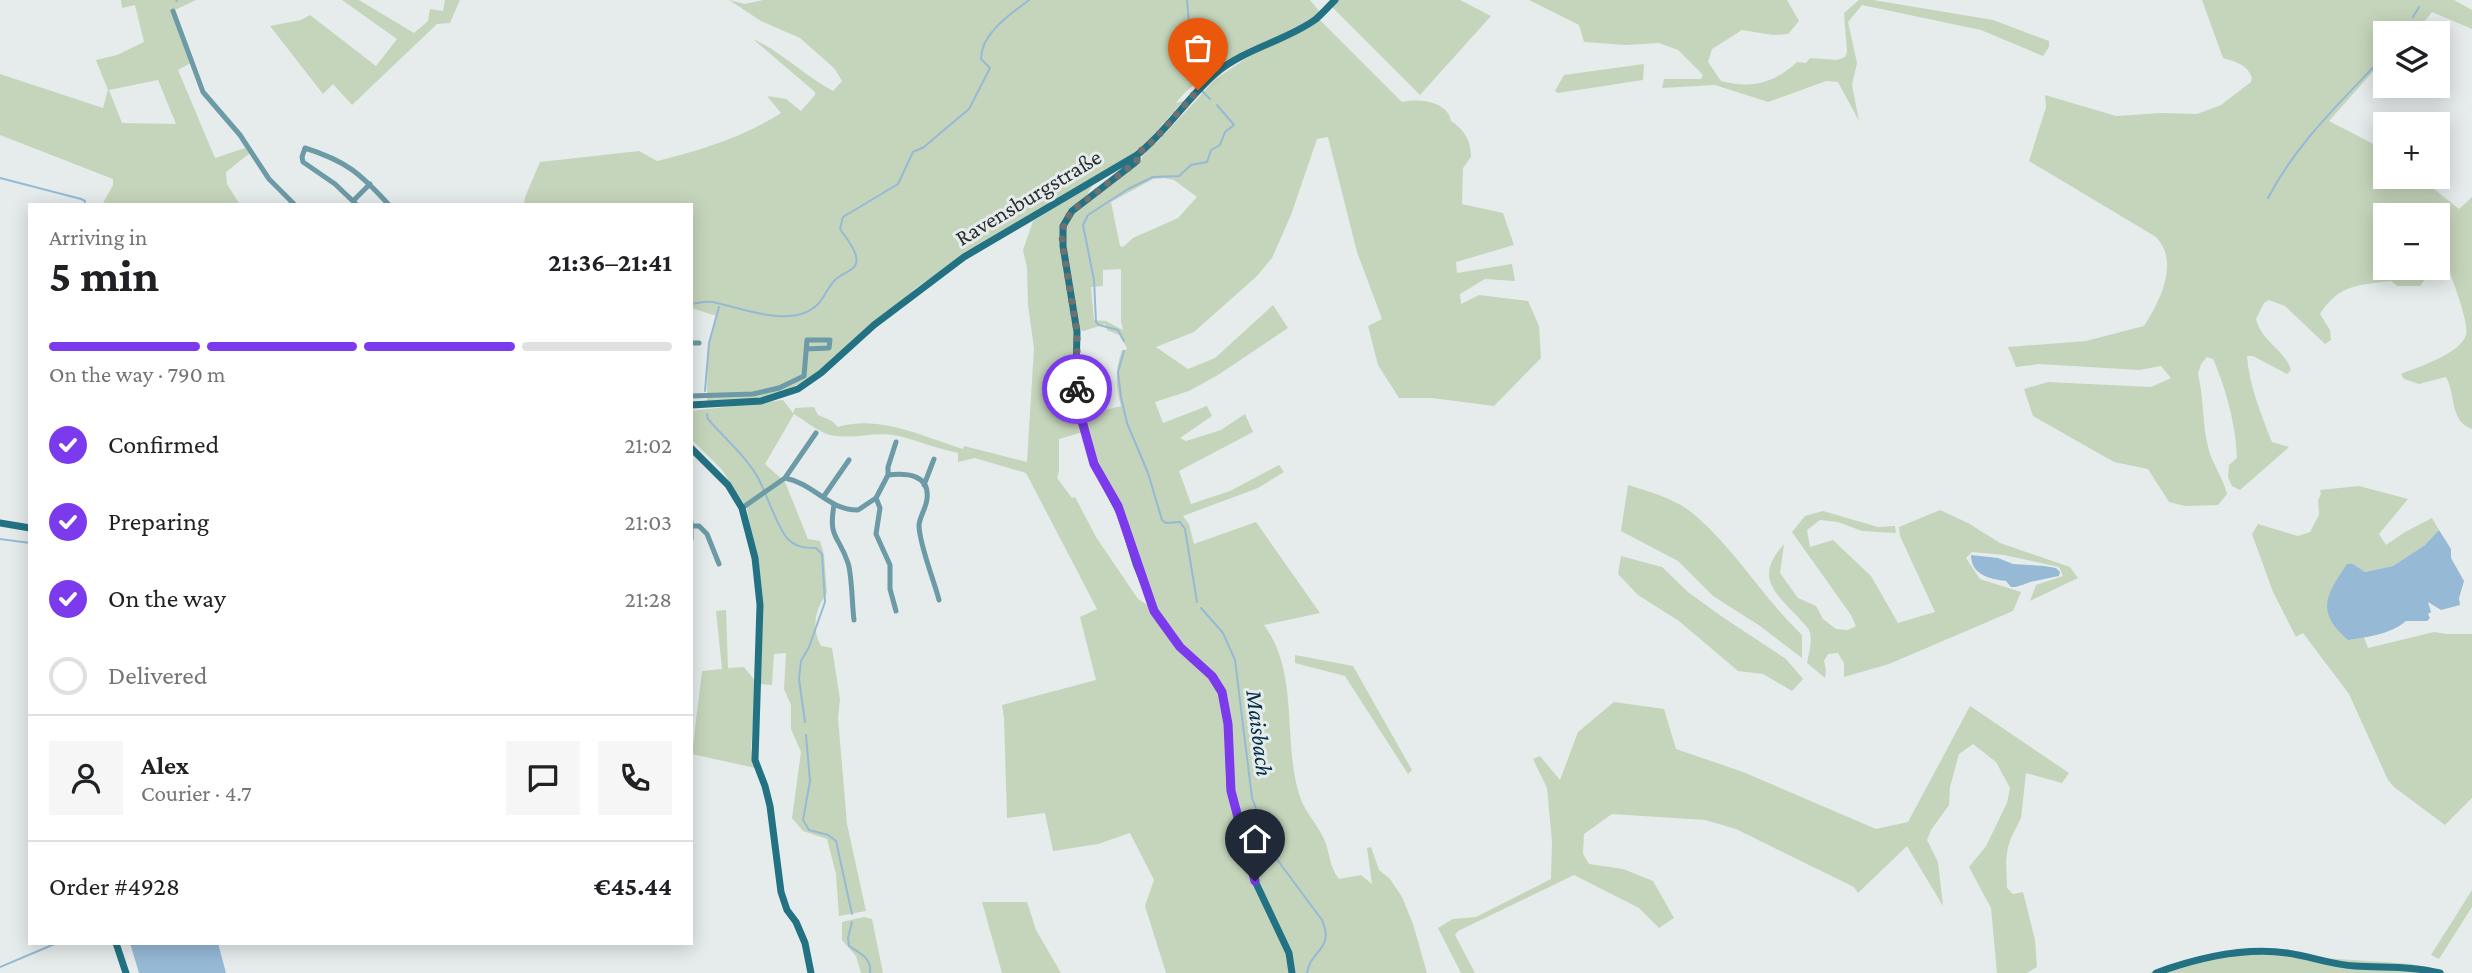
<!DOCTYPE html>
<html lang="en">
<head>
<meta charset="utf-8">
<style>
	body { margin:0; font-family:"Crimson Pro",serif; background:#f6f6f6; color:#202124; height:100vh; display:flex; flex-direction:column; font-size:26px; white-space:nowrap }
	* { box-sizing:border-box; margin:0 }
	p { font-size:23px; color:#757577 }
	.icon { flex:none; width:38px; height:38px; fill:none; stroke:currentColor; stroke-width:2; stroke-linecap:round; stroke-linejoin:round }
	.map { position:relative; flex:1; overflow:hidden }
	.panel { position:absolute; left:28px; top:203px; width:665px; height:742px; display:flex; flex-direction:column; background:#fff; border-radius:0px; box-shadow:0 4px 18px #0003 }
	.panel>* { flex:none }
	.buttons { position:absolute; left:2373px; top:21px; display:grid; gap:14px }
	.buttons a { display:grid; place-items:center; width:77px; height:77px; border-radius:0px; background:#fff; box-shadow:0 4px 18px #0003; font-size:35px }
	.pin { position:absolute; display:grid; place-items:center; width:60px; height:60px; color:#fff; margin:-72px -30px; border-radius:50% 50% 50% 0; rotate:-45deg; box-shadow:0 0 7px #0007 }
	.pin .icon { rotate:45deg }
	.courier { position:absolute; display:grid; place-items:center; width:70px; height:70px; margin:-35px; border:5px solid #7c3aed; border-radius:50%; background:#fff; color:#222; box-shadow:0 2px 9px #0007 }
	.headline em { font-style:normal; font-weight:700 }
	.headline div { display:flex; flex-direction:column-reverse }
	.headline { display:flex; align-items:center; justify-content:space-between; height:119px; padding:0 21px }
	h1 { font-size:46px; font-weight:700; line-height:52px }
	.bar { display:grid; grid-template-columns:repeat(4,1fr); gap:10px 7px; align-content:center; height:84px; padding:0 21px }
	.bar i { height:9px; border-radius:5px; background:#e0e0e0 }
	.bar .selected { background:#7c3aed }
	.bar p { grid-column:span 4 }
	.line { display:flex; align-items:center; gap:18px; padding:0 21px; border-top:2px solid #e0e0e0 }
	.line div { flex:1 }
	.round { display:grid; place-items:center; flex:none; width:74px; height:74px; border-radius:0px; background:#f6f6f6 }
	ol { padding:0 21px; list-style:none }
	li { display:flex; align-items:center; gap:21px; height:77px }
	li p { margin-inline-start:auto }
	li .icon { padding:7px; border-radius:50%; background:#7c3aed; color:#fff; stroke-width:4 }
	li:last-child { color:#757577 }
	li i { width:38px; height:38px; border:4px solid #e0e0e0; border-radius:50% }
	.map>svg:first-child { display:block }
	.green { fill:#c5d5bb; fill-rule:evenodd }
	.water { fill:#96b9d6 }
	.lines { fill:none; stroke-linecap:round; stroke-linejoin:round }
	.stream { stroke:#96b9d6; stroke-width:2 }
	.street { stroke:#6c9aa6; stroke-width:5 }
	.secondary { stroke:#237284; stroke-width:7 }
	.done { stroke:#6d7171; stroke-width:7; stroke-dasharray:0 12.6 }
	.route { stroke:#7c3aed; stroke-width:9 }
	.labels { text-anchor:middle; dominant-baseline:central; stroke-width:6; stroke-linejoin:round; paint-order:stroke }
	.street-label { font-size:23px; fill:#2c2f2f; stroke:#e5eceb }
	.water-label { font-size:24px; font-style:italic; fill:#002c48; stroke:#e5eceb }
</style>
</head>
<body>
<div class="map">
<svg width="2472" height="973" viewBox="0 0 2472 973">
	<rect width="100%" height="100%" fill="#e5eceb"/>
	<path class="green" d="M121,0H196L175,10L194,61L178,70L215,158L245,148L250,153L226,172L227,184L240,205H102L113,185V179L0,135V74L103,108L108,90L96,60L117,55L144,42L135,5L122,8ZM158,80L176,124L122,123L109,90Z
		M342,0H359L414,33L428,21L430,9L443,11L445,0H460L450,23L437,24L352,105L333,84L323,94L270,26L301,20L310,15L376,66L397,39Z
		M729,0L745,4L763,0H1310L1320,12C1280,41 1205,64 1176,103L1183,101L1139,151L999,232L917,287L819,372L801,383L778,394L753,399L707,401L708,344L717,316L691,308V205H524L525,197L540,162L639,151L657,161C701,150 743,137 781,113L767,96L786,99L801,111L815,95V92L753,39C782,52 805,76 833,91L842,81L835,69L800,38L761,21Z
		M1339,0H1460L1491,16L1420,95L1332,7Z
		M1529,0H1787L1799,21L1788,34L1773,35L1742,30L1712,49L1708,62L1721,81C1750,89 1775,83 1797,62L1806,63L1810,58L1837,60L1845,57L1847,52L1844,13L1859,0H1873L1993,20L2049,41V47L2043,56L1981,30L1862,5L1848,22L1857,63L1852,85L1859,121L1838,82L1826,81L1768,102L1715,85L1662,88L1664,79H1701L1703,75L1678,50L1659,43L1626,45L1584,42L1579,25Z
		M2202,0H2454L2472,10V29L2432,12L2416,32L2385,33V58L2329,121L2385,150V177H2419L2459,209L2472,197V429C2449,421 2456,394 2446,377L2419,384L2404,379L2401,374C2418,367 2460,354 2466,335C2470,321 2447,267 2442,251H2438V215H2385V268H2422L2424,281L2420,286H2397L2391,281C2359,285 2339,284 2320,314L2330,330L2331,340L2325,344L2285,306L2269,300L2264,303L2256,319C2261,341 2285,350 2291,370L2287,374L2253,356H2247C2249,384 2261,415 2272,442L2289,447L2240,490L2232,486L2228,477L2229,465L2237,458C2236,426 2226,388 2213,359L2207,357L2201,364L2198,374C2204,398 2202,423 2208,447C2212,464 2223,477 2227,494L2218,505L2185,506L2169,502L2148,469L2114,462L2033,416L2024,389L2048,382L2151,387L2171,378L2161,366L2139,370L2039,364L2016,367L2008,347L2086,341L2144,326C2160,301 2180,262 2156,237L2029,161L2046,107L2045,95L2116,116L2162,113L2197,114L2221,105L2251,82L2252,78C2247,64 2236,62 2223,58Z
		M1319,19L1402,102C1418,98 1448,101 1451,121C1465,130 1471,141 1471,157L1463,168L1462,204L1503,213L1514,245L1456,262L1457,273L1512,264L1515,281L1485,279L1460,294L1461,304L1479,295L1528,301L1539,326L1541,358L1494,406L1432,398H1399L1378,365L1368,326L1382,319L1357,252L1328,137L1317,139L1291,215L1272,258L1257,276L1194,332L1156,347L1188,369L1215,358L1273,305L1288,328L1218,375L1189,391L1155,402L1163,423L1207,406L1212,416L1180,438L1186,441L1221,430L1245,414L1253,432L1179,471L1191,504L1230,491L1279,465L1284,472L1258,488L1183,516L1189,524L1194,544L1256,522L1320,613L1264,625C1300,673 1282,743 1300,797C1305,812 1317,824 1324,839C1330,852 1329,867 1339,879L1361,875L1372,884L1367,848L1371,847L1379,870L1390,879L1402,897L1413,924L1427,973H1293C1291,942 1273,918 1261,890C1247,858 1237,821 1232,787C1228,758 1234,719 1224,692C1214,663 1180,650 1164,625C1143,590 1137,547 1121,510C1115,496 1105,482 1099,468C1089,448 1084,423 1081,401L1103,399L1106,410L1121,406C1115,385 1115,371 1122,350H1126L1127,348L1119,335L1107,330L1105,324L1084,331L1079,330L1063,235L1059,236L1074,334L1076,395L1083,432L1059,439V471L1057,478L1072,498L1075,497L1096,537L1138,599L1149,606L1179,649L1210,675L1218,688L1223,703L1229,794L1240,840L1265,910L1286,954L1289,973H1166L1145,906L1154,880L1130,833L1098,844L1053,851L1045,813L1007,818L1004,718L1002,705L1096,680L1080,617L1097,609L1026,473L975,458L958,462V453C938,449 919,441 899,436C875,430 850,441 827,434C816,430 804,420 794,414L765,464L785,482L808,539L820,541L824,555L827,593C815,609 811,628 821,646L832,648L840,699L838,718L847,824L866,911L839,916L836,874L827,839L803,831L792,818L801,752L791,729V705L784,689L786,653L774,654L772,685L760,684L762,618L760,586L747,508L722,470L691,439V411L783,400L793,413L795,408L814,407L818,415L832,421L838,427C878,414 925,437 963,449L964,446L1027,462L1034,348L1028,305L1027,268L1023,250L1033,221L1093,184L1087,195L1069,213H1075V211L1124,172L1140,164L1143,153L1158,141L1216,79L1248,57L1305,29ZM1164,178L1174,180L1197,197L1178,218L1133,238L1123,247L1120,246L1111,202L1153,179ZM1121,269V321L1123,330L1106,321L1094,320L1091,287L1103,286V270Z
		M1644,64L1643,80L1558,93L1555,91L1564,75Z
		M1628,485C1651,492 1679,500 1697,517C1737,552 1764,599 1802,635V658L1760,626L1713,596L1678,561L1621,531Z
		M2359,486L2408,499L2379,534L2386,545L2405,532L2432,518L2439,530L2425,545L2393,566L2365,572L2353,564L2348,640L2364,637L2368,648L2434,632L2447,634H2472V798L2445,825L2394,787L2388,780L2349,694L2303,633L2296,637L2273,592L2252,534L2258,524L2298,536L2310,532L2319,515L2318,500L2321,494L2320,490Z
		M1940,510L1968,523L2000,543L2070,567L2078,578L2030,601L2036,585L2063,576L2059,567L2004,555L1972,552L1966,558L1980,579L2021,592L2013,611L1889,664L1844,677V663L1838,653L1828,654L1824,661L1826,670L1825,678L1807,663C1809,653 1813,640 1809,630C1807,626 1801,621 1798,617C1773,591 1755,577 1784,544L1780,573L1798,598L1816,606L1823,619L1836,629L1848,630L1856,626L1851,615L1792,532L1805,516L1823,511L1878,527L1895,526L1896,533L1862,531L1838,522L1820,520L1807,530L1810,547L1833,540L1871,576L1898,623L1935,612L1900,536L1899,527Z
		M1621,556L1662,567L1688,592L1721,616L1786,659L1803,679L1792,691L1763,674L1738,671L1679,621L1638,595L1618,574Z
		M726,610L728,668L744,667L756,682L751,749L755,768L692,754L702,671L722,669L716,611Z
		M1295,655L1353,666L1412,770L1408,774L1345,676L1295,663Z
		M1614,702L1664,709L1676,749L1743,772L1876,829L1908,822L1970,706L2069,773L2062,783L2026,773L2021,818L2011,838L2008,847L2006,861L2007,888L2013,894L2023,892L2035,940L2037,967L2027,973H1997L1991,908L1969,867L1986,846L2007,803L2010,788L1996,762L1973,744L1959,754L1950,787L1949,805L1931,830L1927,840L1938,862L1943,906L1907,846L1858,893L1854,887L1736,829L1705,820L1612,814L1584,834L1583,854L1589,864L1623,869L1653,881L1674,918L1659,928L1639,908L1574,875L1458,931L1455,935L1475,973H1461L1438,928L1453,919L1476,917L1551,879L1552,842L1547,788L1533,759L1540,756L1560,780L1578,732Z
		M2472,890V907L2439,959L2431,955Z
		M982,902H1027L1036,930L1061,973H1002Z
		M864,917L872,919L883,973H861L856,956L842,940V922Z
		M2232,952L2412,964L2448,973H2149L2179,962Z"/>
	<path class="water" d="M2439,530L2451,549V558L2464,581L2459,598L2460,605L2441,610L2428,602L2431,612L2428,614L2430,618L2427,621H2406C2391,634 2368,637 2348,640C2315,612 2326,595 2347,564H2353L2365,572L2393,566L2425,545Z
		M1971,555L1998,558L2013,564L2044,566L2056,568L2060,572L2059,576C2050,578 2043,579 2035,581C2026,582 2021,587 2011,587L2006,581C1990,579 1971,575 1971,555Z
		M130,943H218L226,973H139Z"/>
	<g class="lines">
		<path class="stream" d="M176,0L177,1
			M1187,0C1190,29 1190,57 1196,85
			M2413,17L2419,7
			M2403,33L2409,24
			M1202,91L1210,99
			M938,135L969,109L990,68L981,59C981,33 1011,14 1029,0
			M0,178L81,199L85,201L84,205
			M2268,198C2297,142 2342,101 2385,55
			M691,304C698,303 706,301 713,302C741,308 792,329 817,305C825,298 827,287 836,279C841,275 849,272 854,267C863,257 846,238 840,229L843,217L898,184L913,152L924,147L937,136
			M1124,341L1118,330L1099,325L1096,322L1094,280L1083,225L1088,215L1128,189L1153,177L1179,176L1191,165L1207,162L1211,150L1220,145L1225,132L1234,125L1217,105
			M1124,351L1118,372L1121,397L1127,423L1148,473L1162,520L1166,523L1180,522L1185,529L1197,602
			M705,391L709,343L719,307
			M707,414L708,419C725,439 746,456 758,478C767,494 776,525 787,538C795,547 804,548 816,548L822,554L825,602L809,647L801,661L799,679L805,722
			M0,539L30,543
			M1201,608L1223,633L1235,660L1252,798L1273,854L1322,920C1335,950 1310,950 1307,973
			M806,735L810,781L803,820L809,830L828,835L836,841L852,914
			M852,922L848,938L849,946C860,953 872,958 870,973
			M0,967L57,943"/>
		<path class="street" d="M173,11L203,92L240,135L269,179L295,205
			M354,200L370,184
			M357,205L335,184L303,162L302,157L305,148C346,161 360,173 389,205
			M691,343H699
			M691,396L753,394L779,388L804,376L807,340H830L829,348L806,349
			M888,475V467L896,442
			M785,478L816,433
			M924,485L934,459
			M824,496L849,460
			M876,498L880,508L876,534L890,565V589L896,611
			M834,505C828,539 839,535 848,563C852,575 852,605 854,620
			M742,508L785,478C815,484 828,510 858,510L876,498L888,475C906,473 930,474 927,499C926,508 920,516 919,525C919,544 934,580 939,600
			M691,522V539
			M692,526H699L707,534L719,564"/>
		<path class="secondary" d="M1137,155V161L1072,211L1063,226V246L1077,332L1076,376L1082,420L1094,464L1121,515L1136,564L1157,616L1180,647L1212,676L1222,692L1228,724L1230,787L1241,832L1255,881L1289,953L1292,973
			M691,405L761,401L798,389L821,373L874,325L964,257L1137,155C1167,131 1187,98 1216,73C1244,49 1288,40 1316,19C1323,13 1329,6 1335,0
			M691,448L728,485L742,508L755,558L760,605L755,760L765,786L770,806L781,892L787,910L796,922L805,943L811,973
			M0,523L30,528
			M116,943L126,973
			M2156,973C2197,958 2244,947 2287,953C2310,956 2332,965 2355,966C2384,968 2412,966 2440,973"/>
	</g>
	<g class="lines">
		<path class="done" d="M1077,389V332L1062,241L1064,223L1072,211L1137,161L1136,155L1155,139L1198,90"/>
		<path class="route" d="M1077,389L1082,421L1094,464L1118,506L1154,611L1180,647L1212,676L1222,692L1228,724L1231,791L1255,881"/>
	</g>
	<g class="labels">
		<g class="street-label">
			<text transform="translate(1028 197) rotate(-31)">Ravensburgstraße</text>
		</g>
		<g class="water-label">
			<text transform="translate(1260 733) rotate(83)">Maisbach</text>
		</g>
	</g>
</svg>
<div class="buttons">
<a><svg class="icon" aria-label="layers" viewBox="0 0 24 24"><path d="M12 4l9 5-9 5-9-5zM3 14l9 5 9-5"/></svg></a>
<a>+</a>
<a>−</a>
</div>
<div class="pin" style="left:1198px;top:90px;background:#ea580c"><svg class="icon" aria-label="bag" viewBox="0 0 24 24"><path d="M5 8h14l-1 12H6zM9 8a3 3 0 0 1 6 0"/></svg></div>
<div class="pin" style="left:1255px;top:881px;background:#1f2937"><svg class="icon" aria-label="home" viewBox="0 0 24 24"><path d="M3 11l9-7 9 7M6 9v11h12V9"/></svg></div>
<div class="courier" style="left:1077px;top:389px"><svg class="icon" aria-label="bike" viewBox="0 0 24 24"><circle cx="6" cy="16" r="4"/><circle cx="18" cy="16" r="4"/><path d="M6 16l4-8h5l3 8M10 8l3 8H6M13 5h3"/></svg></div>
<section class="panel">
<div class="headline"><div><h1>5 min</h1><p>Arriving in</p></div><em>21:36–21:41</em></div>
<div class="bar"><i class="selected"></i><i class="selected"></i><i class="selected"></i><i></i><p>On the way · 790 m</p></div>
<ol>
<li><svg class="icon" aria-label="check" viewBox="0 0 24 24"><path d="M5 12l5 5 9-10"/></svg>Confirmed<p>21:02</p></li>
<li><svg class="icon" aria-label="check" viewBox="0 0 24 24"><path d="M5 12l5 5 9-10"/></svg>Preparing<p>21:03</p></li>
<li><svg class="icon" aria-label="check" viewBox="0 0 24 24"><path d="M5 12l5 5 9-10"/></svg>On the way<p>21:28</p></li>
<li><i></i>Delivered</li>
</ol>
<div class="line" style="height:126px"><a class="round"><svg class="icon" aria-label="person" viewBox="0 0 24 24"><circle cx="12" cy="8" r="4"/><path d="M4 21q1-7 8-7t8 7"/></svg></a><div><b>Alex</b><p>Courier · 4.7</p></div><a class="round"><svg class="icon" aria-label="chat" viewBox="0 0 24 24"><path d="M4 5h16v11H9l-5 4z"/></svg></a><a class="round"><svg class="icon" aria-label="phone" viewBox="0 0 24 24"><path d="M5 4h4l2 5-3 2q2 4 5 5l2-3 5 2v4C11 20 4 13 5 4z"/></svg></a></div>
<div class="line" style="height:91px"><div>Order #4928</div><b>€45.44</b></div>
</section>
</div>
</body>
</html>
